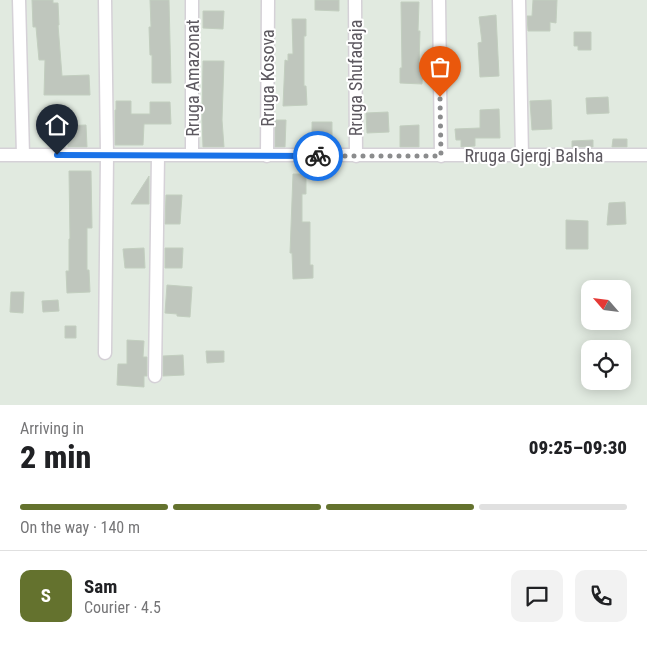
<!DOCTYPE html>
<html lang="en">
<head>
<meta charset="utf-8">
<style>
	body { margin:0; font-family:"Roboto Condensed",sans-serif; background:#f2f2f2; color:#202124; height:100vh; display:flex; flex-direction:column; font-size:19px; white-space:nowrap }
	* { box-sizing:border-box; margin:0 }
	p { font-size:16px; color:#757577 }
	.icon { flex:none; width:28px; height:28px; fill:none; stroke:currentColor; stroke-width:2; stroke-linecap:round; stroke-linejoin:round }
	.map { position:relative; height:405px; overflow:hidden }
	.sheet { display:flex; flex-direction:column; background:#fff; flex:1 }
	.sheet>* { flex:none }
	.needle { width:32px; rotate:298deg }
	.tools { position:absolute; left:581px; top:280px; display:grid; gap:10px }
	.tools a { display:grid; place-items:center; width:50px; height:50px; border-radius:10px; background:#fff; box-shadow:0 2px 12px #0003; font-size:25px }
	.pin { position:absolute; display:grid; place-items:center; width:42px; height:42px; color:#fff; margin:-51px -21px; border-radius:50% 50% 50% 0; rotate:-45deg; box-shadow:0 0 5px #0007 }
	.pin .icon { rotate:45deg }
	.courier { position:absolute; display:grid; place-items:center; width:50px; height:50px; margin:-25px; border:4px solid #1a73e8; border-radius:50%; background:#fff; color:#222; box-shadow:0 1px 6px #0007 }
	.overview em { font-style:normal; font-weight:800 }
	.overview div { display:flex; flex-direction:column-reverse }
	.overview { display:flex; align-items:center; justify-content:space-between; height:85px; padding:0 20px }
	h1 { font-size:32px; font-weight:800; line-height:38px }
	.bar { display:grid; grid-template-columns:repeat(4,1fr); gap:8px 5px; align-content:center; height:60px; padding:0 20px }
	.bar i { height:6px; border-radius:4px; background:#e0e0e0 }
	.bar .current { background:#64722e }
	.bar p { grid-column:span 4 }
	.line { display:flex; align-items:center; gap:12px; padding:0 20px; border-top:1px solid #e0e0e0 }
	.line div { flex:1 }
	.round { display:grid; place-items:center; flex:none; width:52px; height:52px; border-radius:10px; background:#f2f2f2 }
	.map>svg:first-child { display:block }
	.building { fill:#bfc6bd; stroke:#c2cebf }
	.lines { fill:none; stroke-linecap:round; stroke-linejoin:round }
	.minor-casing { stroke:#d5d1d7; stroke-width:15 }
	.minor { stroke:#fff; stroke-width:12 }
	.done { stroke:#8b8c8d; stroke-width:5; stroke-dasharray:0 9 }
	.route { stroke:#1a73e8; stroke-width:6 }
	.labels { text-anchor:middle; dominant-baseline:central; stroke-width:4; stroke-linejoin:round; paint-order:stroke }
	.street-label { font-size:18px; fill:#5d5960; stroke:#fff }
</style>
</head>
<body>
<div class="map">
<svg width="647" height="405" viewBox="0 0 647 405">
	<rect width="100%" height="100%" fill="#e1eae0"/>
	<path class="building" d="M32,0H53V3H58L59,25H58L62,76L89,75L90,95H44L45,60H39L36,27H33Z
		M150,0H169L171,83H152V55H150L149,27H151Z
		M315,0H339V11L315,10Z
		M533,0H557L556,23L550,22V31H528L527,16H532Z
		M401,2H419L418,31H420L419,63H423L422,84L400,83V68H402Z
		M203,11H224L223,29L203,28Z
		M496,15L499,76L480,77L478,43L482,42L479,17Z
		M292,19H306V36H304V86H306L307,105L283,106L285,60L288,61V54H293Z
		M574,32H591V50H578V46H574Z
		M203,61H224L222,120L224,147H203L202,119Z
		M608,97L609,113L587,114L586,98Z
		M551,100L552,129L532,130L530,101Z
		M116,101H131V114H150V102H170L171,124H144L143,145H115V110H116Z
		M499,109L500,138H475V146L461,147V140H456L455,129L480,128V110Z
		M388,112L389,132L367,133L366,113Z
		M61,113V126L86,125L87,147H68V136L43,138L42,114Z
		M275,120H286L285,147H275Z
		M312,122H332V141H312Z
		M419,125V147H400V126Z
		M613,139H627V147H612Z
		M593,140V147H572V141Z
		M69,171H91L92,228H87V270H89L90,292L67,293L66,271H69V239H70Z
		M293,174H306V194H302V222H310V265H313V278L293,279L292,253H290Z
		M149,176V204H131Z
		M166,195H182L180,224H165Z
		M625,202L626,224L607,225L609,203Z
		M566,220L588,221V249H566Z
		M144,248L145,268H125L123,249Z
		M165,248H183L182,268H165Z
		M167,285L192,287L190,317L177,316V314L165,313Z
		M11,292H24L23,313L10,312Z
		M58,300L59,311L43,312L42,301Z
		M65,326H76V338H65Z
		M127,340L144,341L143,357H147V376H144V387L117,385L118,364H127Z
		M206,351H224V362L207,363Z
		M183,355L184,375L163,376V356Z"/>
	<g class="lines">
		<g class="minor-casing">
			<path id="minor" d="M19,0L23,155
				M105,0L107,155L105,353
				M355,0L356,156
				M439,0L441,156
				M519,0L522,156
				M0,155H647
				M192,155V0
				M267,156L268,0
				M155,376L158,155"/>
		</g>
		<use href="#minor" class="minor"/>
	</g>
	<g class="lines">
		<path class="done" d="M318,156H441L440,97"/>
		<path class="route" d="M57,155L318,156"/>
	</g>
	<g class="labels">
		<g class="street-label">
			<text transform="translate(192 78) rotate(-90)">Rruga Amazonat</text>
			<text transform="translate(267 78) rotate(-90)">Rruga Kosova</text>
			<text transform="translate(355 78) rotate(-90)">Rruga Shufadaja</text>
			<text x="534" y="155">Rruga Gjergj Balsha</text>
		</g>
	</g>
</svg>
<div class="tools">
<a><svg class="needle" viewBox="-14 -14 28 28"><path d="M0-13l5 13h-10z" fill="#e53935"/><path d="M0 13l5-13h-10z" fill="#757577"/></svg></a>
<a><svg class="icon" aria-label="locate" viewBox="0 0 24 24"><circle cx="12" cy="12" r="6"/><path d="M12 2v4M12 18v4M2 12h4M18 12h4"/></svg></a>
</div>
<div class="pin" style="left:440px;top:97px;background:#ea580c"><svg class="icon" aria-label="bag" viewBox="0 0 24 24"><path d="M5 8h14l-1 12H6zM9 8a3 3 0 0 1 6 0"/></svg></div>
<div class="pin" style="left:57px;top:155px;background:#1f2937"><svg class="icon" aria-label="home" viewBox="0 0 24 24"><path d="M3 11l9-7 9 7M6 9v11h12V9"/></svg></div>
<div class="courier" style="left:318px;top:156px"><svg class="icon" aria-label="bike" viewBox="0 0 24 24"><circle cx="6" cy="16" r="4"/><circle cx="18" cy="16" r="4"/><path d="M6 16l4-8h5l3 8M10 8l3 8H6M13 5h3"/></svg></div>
</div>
<section class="sheet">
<div class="overview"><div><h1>2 min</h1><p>Arriving in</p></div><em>09:25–09:30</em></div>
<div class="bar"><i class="current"></i><i class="current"></i><i class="current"></i><i></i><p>On the way · 140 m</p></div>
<div class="line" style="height:90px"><b class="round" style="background:#64722e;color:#fff">S</b><div><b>Sam</b><p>Courier · 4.5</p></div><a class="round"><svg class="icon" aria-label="chat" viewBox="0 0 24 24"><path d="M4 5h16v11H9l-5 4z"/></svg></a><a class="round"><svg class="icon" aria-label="phone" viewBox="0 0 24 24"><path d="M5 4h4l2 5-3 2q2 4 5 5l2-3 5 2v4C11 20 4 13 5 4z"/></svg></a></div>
</section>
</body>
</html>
